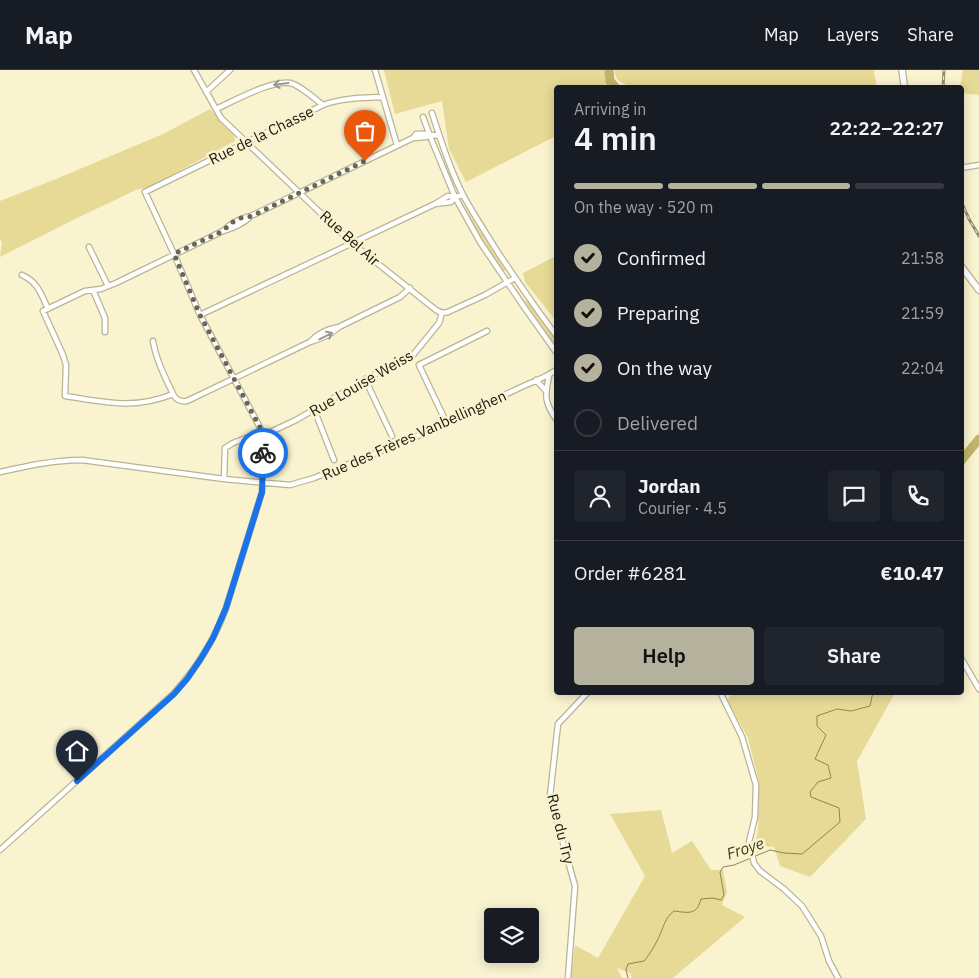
<!DOCTYPE html>
<html lang="en">
<head>
<meta charset="utf-8">
<style>
	body { margin:0; font-family:"IBM Plex Sans",sans-serif; background:#20242c; color:#f1f3f6; height:100vh; display:flex; flex-direction:column; font-size:19px; white-space:nowrap }
	* { box-sizing:border-box; margin:0 }
	p { font-size:16px; color:#9ea1a6 }
	.icon { flex:none; width:28px; height:28px; fill:none; stroke:currentColor; stroke-width:2; stroke-linecap:round; stroke-linejoin:round }
	.map { position:relative; flex:1; overflow:hidden }
	.sheet { position:absolute; left:554px; top:15px; width:410px; height:610px; display:flex; flex-direction:column; background:#171b24; border-radius:5px; box-shadow:0 2px 12px #0003 }
	.sheet>* { flex:none }
	.controls { position:absolute; left:484px; top:838px; display:grid; gap:10px }
	.controls a { display:grid; place-items:center; width:55px; height:55px; border-radius:5px; background:#171b24; box-shadow:0 2px 12px #0003; font-size:25px }
	.pin { position:absolute; display:grid; place-items:center; width:42px; height:42px; color:#fff; margin:-51px -21px; border-radius:50% 50% 50% 0; rotate:-45deg; box-shadow:0 0 5px #0007 }
	.pin .icon { rotate:45deg }
	.courier { position:absolute; display:grid; place-items:center; width:50px; height:50px; margin:-25px; border:4px solid #1a73e8; border-radius:50%; background:#fff; color:#222; box-shadow:0 1px 6px #0007 }
	.overview em { font-style:normal; font-weight:600 }
	.overview div { display:flex; flex-direction:column-reverse }
	.overview { display:flex; align-items:center; justify-content:space-between; height:85px; padding:0 20px }
	h1 { font-size:32px; font-weight:600; line-height:38px }
	.bar { display:grid; grid-template-columns:repeat(4,1fr); gap:8px 5px; align-content:center; height:60px; padding:0 20px }
	.bar i { height:6px; border-radius:4px; background:#363941 }
	.bar .selected { background:#b4b19c }
	.bar p { grid-column:span 4 }
	.line { display:flex; align-items:center; gap:12px; padding:0 20px; border-top:1px solid #363941 }
	.line div { flex:1 }
	.round { display:grid; place-items:center; flex:none; width:52px; height:52px; border-radius:5px; background:#20242c }
	ol { padding:0 20px; list-style:none }
	li { display:flex; align-items:center; gap:15px; height:55px }
	li p { margin-inline-start:auto }
	li .icon { padding:5px; border-radius:50%; background:#b4b19c; color:#111; stroke-width:4 }
	li:last-child { color:#9ea1a6 }
	li i { width:28px; height:28px; border:2px solid #363941; border-radius:50% }
	.button { display:flex; gap:10px; margin-top:auto; padding:10px 20px }
	.button a { flex:1; height:58px; border-radius:5px; background:#b4b19c; color:#111; font-size:20px; font-weight:600; line-height:58px; text-align:center }
	.button a+a { background:#20242c; color:#f1f3f6 }
	header { display:flex; align-items:center; gap:30px; box-sizing:border-box; height:70px; padding:0 25px; background:#171b24; border-bottom:1px solid #363941 }
	header strong { font-size:24px }
	nav { display:flex; gap:28px; margin-inline-start:auto; font-size:18px }
	.map>svg:first-child { display:block }
	.green { fill:#e6da96 }
	.lines { fill:none; stroke-linecap:round; stroke-linejoin:round }
	.stream { stroke:#90864e; stroke-width:1 }
	.river { stroke:#c1b46a; stroke-width:9 }
	.minor-casing { stroke:#bab493; stroke-width:7 }
	.tertiary-casing { stroke:#bab493; stroke-width:8 }
	.minor { stroke:#fff; stroke-width:4.5 }
	.tertiary { stroke:#fff; stroke-width:5.5 }
	.rail-casing { stroke:#908c73; stroke-width:3 }
	.rail { stroke:#f9f3d0; stroke-width:1; stroke-dasharray:4; stroke-linecap:butt }
	.oneway { stroke:#999892 }
	.done { stroke:#696651; stroke-width:5; stroke-dasharray:0 9 }
	.route { stroke:#1a73e8; stroke-width:6 }
	.labels { text-anchor:middle; dominant-baseline:central; stroke-width:5; stroke-linejoin:round; paint-order:stroke }
	.street-label { font-size:15px; fill:#1c1a0d; stroke:#f9f3d0 }
	.water-label { font-size:16px; font-style:italic; fill:#413b1a; stroke:#f9f3d0 }
</style>
</head>
<body>
<header>
<strong>Map</strong>
<nav><a>Map</a><a>Layers</a><a>Share</a></nav>
</header>
<div class="map">
<svg width="979" height="908" viewBox="0 0 979 908">
	<rect width="100%" height="100%" fill="#f9f3d0"/>
	<path class="green" d="M384,0H604L611,17L556,18V66L466,112L449,79L442,31L395,44Z
		M615,0H874C874,6 877,13 876,18L631,17C623,13 614,11 615,0Z
		M963,0H979V25L961,23V18L960,17Z
		M210,39C218,47 235,60 235,71L147,118L138,119L75,149L0,187L2,173L0,168V131L56,109L163,64Z
		M458,130H460L506,201H503L480,168Z
		M556,186V251L525,212L523,203Z
		M514,217L516,218L524,230L530,234L556,271V277Z
		M734,622L895,623L857,691L866,749L810,807L780,796L774,777L762,776L756,769L758,760L759,712L748,668L727,630Z
		M661,740L672,783L692,771L711,800H723L727,822L722,835L745,847L673,908H632L630,903L617,898L622,908H571L575,875L598,888L645,806L610,744Z"/>
	<g class="lines">
		<path class="stream" d="M628,908L626,900L628,894L644,891C650,884 654,877 658,869C663,859 665,847 674,841C689,843 697,845 701,829L713,828L721,830L724,825L720,802L723,797L734,795L770,780L784,783L802,784L840,752L839,738L811,727L810,722L818,712L831,708L828,695L815,689L826,665L817,656V646L837,639L851,641L870,636L873,622"/>
		<path class="river" d="M609,0L610,11L616,18
			M961,391L979,369"/>
		<g class="minor-casing">
			<path id="minor" d="M194,0L221,48L352,173L436,240L442,243L448,242L485,225L515,208
				M375,0L397,75
				M206,22L230,0
				M216,39C234,31 271,10 290,13C300,15 315,29 323,35
				M432,43C441,71 450,99 463,125C474,145 487,165 499,184C518,212 536,239 556,265
				M423,47L432,71L455,127L480,172L524,237L556,282
				M413,68L426,67L430,65
				M961,98L979,95
				M455,127L451,132L435,134L448,126L455,127L463,125
				M251,146C243,154 234,158 223,161C232,152 240,149 251,146L413,68L416,64C424,63 431,65 439,66
				M223,161L116,213L101,219L85,221L43,241L63,285L66,295L65,326C105,332 134,340 173,324C176,330 180,332 187,331L310,272
				M89,177L108,216
				M22,205C38,212 41,224 48,239
				M93,220L105,248V262
				M200,245L435,134
				M339,257C327,259 318,263 310,272C321,269 330,265 339,257L400,227L410,218
				M153,271C156,290 165,307 173,324
				M549,306C545,325 544,332 556,349
				M365,309L392,366
				M536,310L546,321
				M314,339L334,390
				M446,352L419,295L487,261
				M264,365L296,350L377,303L413,285L439,253L442,243
				M0,402C27,396 54,390 82,390L224,409L290,415L314,408L411,369L515,320C528,313 544,309 556,300
				M224,409L225,378L233,373L262,362
				M961,588L979,619
				M720,622L742,667L756,715L755,747L749,772L754,793L760,801L784,819L802,836L821,866L829,891L838,908
				M0,780L173,624C197,598 214,571 226,538L262,422L264,365L200,245L174,184L145,122L323,35C342,28 361,28 382,27
				M568,908L575,816L550,726L558,654L588,622"/>
		</g>
		<g class="tertiary-casing">
			<path id="tertiary" d="M902,0L904,14L903,18
				M961,196L979,220"/>
		</g>
		<use href="#minor" class="minor"/>
		<use href="#tertiary" class="tertiary"/>
		<g class="rail-casing">
			<path id="rail" d="M943,18L944,0
				M961,131L969,149L979,166"/>
		</g>
		<use href="#rail" class="rail"/>
	</g>
	<defs><path id="oneway-shaft" d="M-6 0H5M1.5-3L5.5 0L1.5 3" fill="none" stroke-width="1.6" stroke-linecap="round" stroke-linejoin="round" transform="scale(1.25)"/></defs>
	<g class="oneway">
		<use href="#oneway-shaft" transform="translate(281 14) rotate(173)"/>
		<use href="#oneway-shaft" transform="translate(326 266) rotate(-27)"/>
	</g>
	<g class="lines">
		<path class="done" d="M263,383L264,365L200,245L174,184L223,161L231,153L241,148L252,146L365,91"/>
		<path class="route" d="M77,711L174,624L187,609L200,590L213,568L226,538L262,422L263,383"/>
	</g>
	<g class="labels">
		<g class="street-label">
			<text transform="translate(261 65) rotate(-26)">Rue de la Chasse</text>
			<text transform="translate(350 168) rotate(42)">Rue Bel Air</text>
			<text transform="translate(361 313) rotate(-30)">Rue Louise Weiss</text>
			<text transform="translate(414 365) rotate(-24)">Rue des Frères Vanbellinghen</text>
			<text transform="translate(561 759) rotate(76)">Rue du Try</text>
		</g>
		<g class="water-label">
			<text transform="translate(745 778) rotate(-18)">Froye</text>
		</g>
	</g>
</svg>
<div class="controls">
<a><svg class="icon" aria-label="layers" viewBox="0 0 24 24"><path d="M12 4l9 5-9 5-9-5zM3 14l9 5 9-5"/></svg></a>
</div>
<div class="pin" style="left:365px;top:91px;background:#ea580c"><svg class="icon" aria-label="bag" viewBox="0 0 24 24"><path d="M5 8h14l-1 12H6zM9 8a3 3 0 0 1 6 0"/></svg></div>
<div class="pin" style="left:77px;top:711px;background:#1f2937"><svg class="icon" aria-label="home" viewBox="0 0 24 24"><path d="M3 11l9-7 9 7M6 9v11h12V9"/></svg></div>
<div class="courier" style="left:263px;top:383px"><svg class="icon" aria-label="bike" viewBox="0 0 24 24"><circle cx="6" cy="16" r="4"/><circle cx="18" cy="16" r="4"/><path d="M6 16l4-8h5l3 8M10 8l3 8H6M13 5h3"/></svg></div>
<section class="sheet">
<div class="overview"><div><h1>4 min</h1><p>Arriving in</p></div><em>22:22–22:27</em></div>
<div class="bar"><i class="selected"></i><i class="selected"></i><i class="selected"></i><i></i><p>On the way · 520 m</p></div>
<ol>
<li><svg class="icon" aria-label="check" viewBox="0 0 24 24"><path d="M5 12l5 5 9-10"/></svg>Confirmed<p>21:58</p></li>
<li><svg class="icon" aria-label="check" viewBox="0 0 24 24"><path d="M5 12l5 5 9-10"/></svg>Preparing<p>21:59</p></li>
<li><svg class="icon" aria-label="check" viewBox="0 0 24 24"><path d="M5 12l5 5 9-10"/></svg>On the way<p>22:04</p></li>
<li><i></i>Delivered</li>
</ol>
<div class="line" style="height:90px"><a class="round"><svg class="icon" aria-label="person" viewBox="0 0 24 24"><circle cx="12" cy="8" r="4"/><path d="M4 21q1-7 8-7t8 7"/></svg></a><div><b>Jordan</b><p>Courier · 4.5</p></div><a class="round"><svg class="icon" aria-label="chat" viewBox="0 0 24 24"><path d="M4 5h16v11H9l-5 4z"/></svg></a><a class="round"><svg class="icon" aria-label="phone" viewBox="0 0 24 24"><path d="M5 4h4l2 5-3 2q2 4 5 5l2-3 5 2v4C11 20 4 13 5 4z"/></svg></a></div>
<div class="line" style="height:65px"><div>Order #6281</div><b>€10.47</b></div>
<div class="button"><a>Help</a><a>Share</a></div>
</section>
</div>
</body>
</html>
